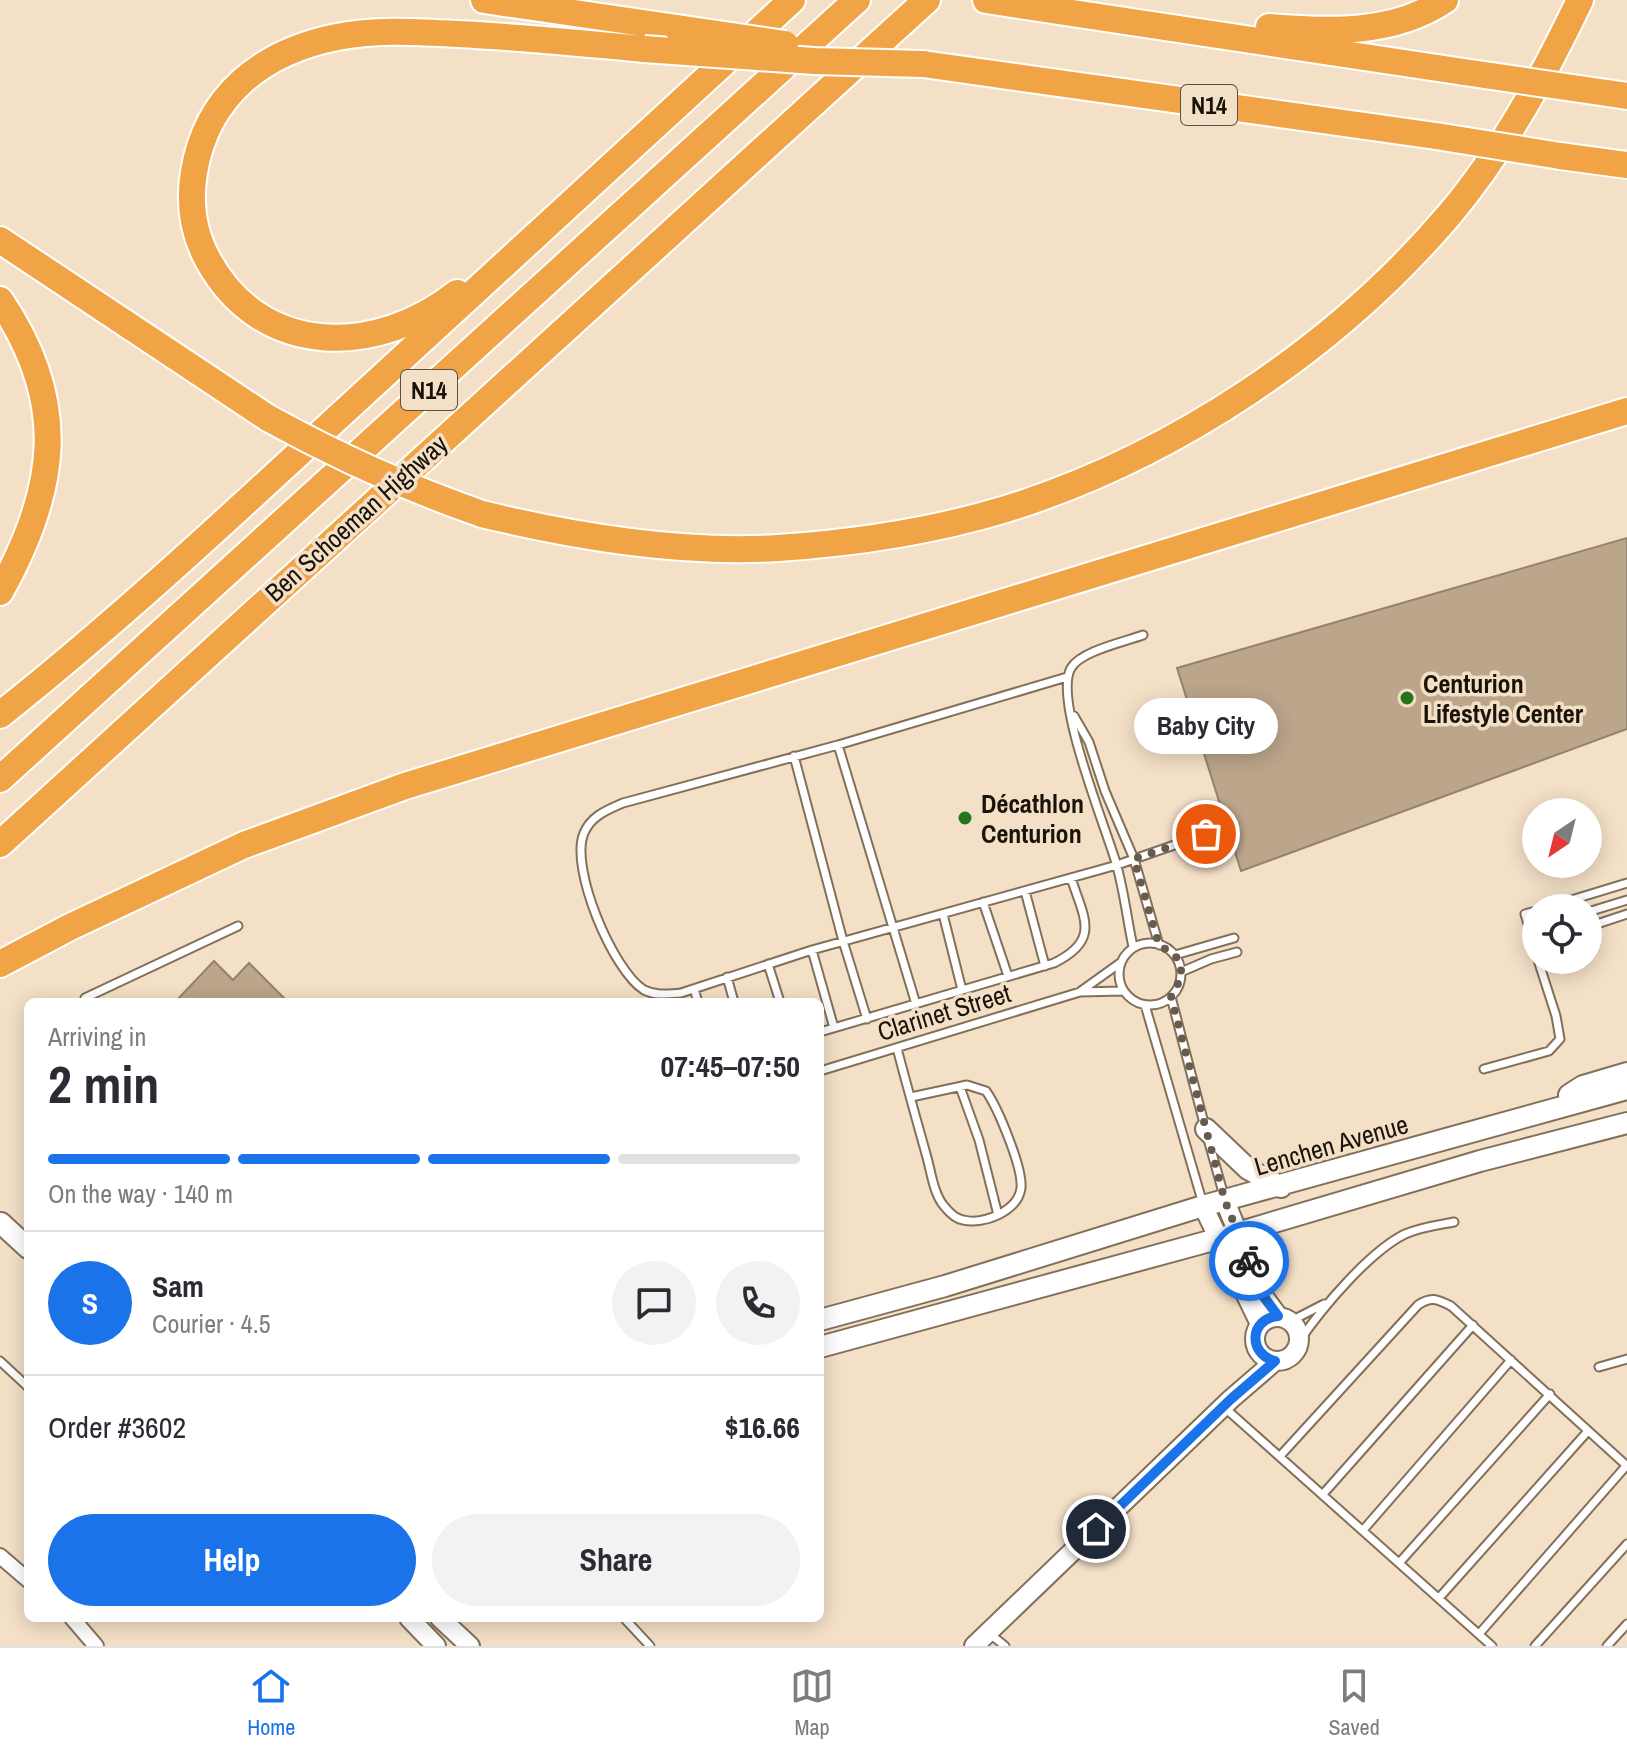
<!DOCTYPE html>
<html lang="en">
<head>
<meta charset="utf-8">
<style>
	body { margin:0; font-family:"Archivo Narrow",sans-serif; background:#f2f2f3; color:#2b2b33; height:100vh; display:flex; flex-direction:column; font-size:30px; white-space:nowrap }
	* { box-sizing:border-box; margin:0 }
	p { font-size:26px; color:#7c7c81 }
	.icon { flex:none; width:44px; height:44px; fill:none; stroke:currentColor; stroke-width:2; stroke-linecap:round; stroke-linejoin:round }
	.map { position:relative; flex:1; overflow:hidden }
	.drawer { position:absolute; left:24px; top:998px; width:800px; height:624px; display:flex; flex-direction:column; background:#fff; border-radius:12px; box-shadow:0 4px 20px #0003 }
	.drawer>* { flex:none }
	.needle { width:52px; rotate:215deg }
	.tools { position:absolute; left:1522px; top:798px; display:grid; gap:16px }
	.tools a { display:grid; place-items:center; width:80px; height:80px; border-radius:50%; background:#fff; box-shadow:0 4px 20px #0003; font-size:40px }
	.pin { position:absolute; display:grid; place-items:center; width:68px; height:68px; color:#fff; margin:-34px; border:4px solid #fff; border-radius:50%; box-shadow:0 2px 8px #0007 }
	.courier { position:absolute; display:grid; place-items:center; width:80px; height:80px; margin:-40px; border:6px solid #1a73e8; border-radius:50%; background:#fff; color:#222; box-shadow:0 2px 10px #0007 }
	.bubble { position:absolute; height:56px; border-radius:28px; background:#fff; box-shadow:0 4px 20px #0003; font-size:26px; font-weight:800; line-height:56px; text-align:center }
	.overview em { font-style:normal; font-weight:800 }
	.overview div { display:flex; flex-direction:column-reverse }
	.overview { display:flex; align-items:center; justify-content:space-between; height:136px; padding:0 24px }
	h1 { font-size:52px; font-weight:800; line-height:60px }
	.bar { display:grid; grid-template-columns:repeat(4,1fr); gap:12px 8px; align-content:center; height:96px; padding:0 24px }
	.bar i { height:10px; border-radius:6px; background:#e1e1e2 }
	.bar .on { background:#1a73e8 }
	.bar p { grid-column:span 4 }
	.line { display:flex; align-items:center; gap:20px; padding:0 24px; border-top:2px solid #e1e1e2 }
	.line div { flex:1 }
	.round { display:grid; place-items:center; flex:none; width:84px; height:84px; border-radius:42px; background:#f2f2f3 }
	.cta { display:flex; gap:16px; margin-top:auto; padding:16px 24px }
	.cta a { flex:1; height:92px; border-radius:48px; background:#1a73e8; color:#fff; font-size:32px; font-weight:800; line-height:92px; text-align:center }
	.cta a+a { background:#f2f2f3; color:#2b2b33 }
	.dock { display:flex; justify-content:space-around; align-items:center; height:112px; border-top:2px solid #e1e1e2; background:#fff; font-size:22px; color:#7c7c81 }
	.dock a { display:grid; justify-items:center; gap:4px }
	.dock .on { color:#1a73e8 }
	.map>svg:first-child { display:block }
	.building { fill:#bba58b; stroke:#95826c; stroke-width:2 }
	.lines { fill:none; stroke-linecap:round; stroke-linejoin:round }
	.service-casing { stroke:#82705a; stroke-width:11 }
	.minor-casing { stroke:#82705a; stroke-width:18 }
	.tertiary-casing { stroke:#82705a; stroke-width:22 }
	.secondary-casing { stroke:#82705a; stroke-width:24 }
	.motorway-casing { stroke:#fff; stroke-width:30 }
	.service { stroke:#fff; stroke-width:7 }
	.minor { stroke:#fff; stroke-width:14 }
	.tertiary { stroke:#fff; stroke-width:18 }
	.secondary { stroke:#fff; stroke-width:20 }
	.motorway { stroke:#f0a445; stroke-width:26 }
	.motorway-bridge-casing { stroke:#fff; stroke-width:30; stroke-linecap:butt }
	.motorway-bridge { stroke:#f0a445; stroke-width:26 }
	.done { stroke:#665b4c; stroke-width:8; stroke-dasharray:0 14.4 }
	.route { stroke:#1a73e8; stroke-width:10 }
	.poi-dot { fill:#26741b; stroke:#f4e0c7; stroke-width:3 }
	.labels { text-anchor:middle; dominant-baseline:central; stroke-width:7; stroke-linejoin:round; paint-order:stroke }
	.shield { fill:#f4e0c7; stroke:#5b5043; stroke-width:2 }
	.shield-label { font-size:24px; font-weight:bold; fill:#1a130a }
	.street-label { font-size:26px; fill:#1a130a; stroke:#f4e0c7 }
	.poi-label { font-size:26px; font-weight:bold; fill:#1a130a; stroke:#f4e0c7; text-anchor:start }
</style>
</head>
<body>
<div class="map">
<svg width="1627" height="1646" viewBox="0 0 1627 1646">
	<rect width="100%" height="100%" fill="#f4e0c7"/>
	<path class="building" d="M1627,538V729L1241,871L1177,668Z
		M214,961L233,980L249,963L288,1002H175Z"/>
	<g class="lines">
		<g class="service-casing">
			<path id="service" d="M1067,677L838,745L623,803C607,810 591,816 584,833C569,867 613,971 644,990C656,996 668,994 681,993L812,950L1117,865L1206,834
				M1074,716L1089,742L1105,791L1134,859L1159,945
				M838,745L916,1004
				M794,756L843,941L867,1019
				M1025,891L1045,966
				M983,902L1008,976
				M1545,908L1627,883
				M1536,911L1525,914L1536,952
				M1588,912L1627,900
				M943,914L962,990
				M1588,927L1627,914
				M1119 974a31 31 0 1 1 62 0a31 31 0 1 1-62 0Z
				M1133,947C1127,919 1124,890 1116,863C1105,825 1053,699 1071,668C1081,651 1124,642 1143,635
				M812,950L834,1028
				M1175,955L1234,938
				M768,964L780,1002
				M1181,972L1211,959L1237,952
				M727,977L734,1002
				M694,989L698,1002
				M1081,991L1120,963
				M1171,997L1205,1127
				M85,998L238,926
				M1145,1005L1203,1204
				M820,1032L1054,963C1101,940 1084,918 1071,878
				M897,1048C906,1083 916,1118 926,1154C931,1170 933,1193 944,1206C948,1211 956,1219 963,1220C984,1225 1018,1211 1021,1188C1023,1168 998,1108 986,1091L967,1085L911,1097
				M1484,1069L1549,1051L1560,1039L1556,1016L1538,960
				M820,1071L1080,992L1123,991
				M960,1087L979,1140L998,1215
				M1208,1139L1224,1196
				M1291,1321L1324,1304
				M1300,1340C1323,1307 1369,1252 1405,1234C1421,1227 1438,1225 1454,1222
				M0,1361L28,1387
				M1599,1367L1627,1359
				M1225,1408L1492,1646
				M1281,1455L1418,1305C1431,1296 1437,1299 1451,1306L1627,1466
				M1324,1493L1473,1325
				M1364,1529L1511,1360
				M1400,1562L1550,1394
				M1439,1598L1588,1431
				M624,1618L650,1646
				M990,1634L1005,1646
				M1479,1634L1626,1466
				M1535,1646L1627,1544
				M1607,1646L1627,1624"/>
		</g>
		<g class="minor-casing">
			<path id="minor" d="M0,1556L28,1580
				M72,1618L96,1646"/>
		</g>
		<g class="tertiary-casing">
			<path id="tertiary" d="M1225,1201L1264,1297L1278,1316
				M1203,1206L1260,1324
				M1255 1339a22 22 0 1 1 44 0a22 22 0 1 1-44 0Z
				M409,1618L436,1646
				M440,1618L470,1646
				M974,1646L1231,1399L1275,1361"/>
		</g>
		<g class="secondary-casing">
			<path id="secondary" d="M1569,1095L1583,1086L1627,1073
				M1206,1129L1248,1169L1281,1187
				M1,1223L28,1248
				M820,1320L945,1286L1203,1206L1627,1089
				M820,1347L1217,1239L1480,1161L1627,1123"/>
		</g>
		<g class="motorway-casing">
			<path id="motorway" d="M484,0L677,28
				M986,0L1464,72
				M1269,27C1328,32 1393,35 1445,0
				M923,64L1436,136
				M1607,93L1627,96
				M1560,156L1627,165
				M0,240L268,418
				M457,293C377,356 262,359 208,260C193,233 189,202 194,172C207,95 262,52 337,37C376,29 418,32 457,34C520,37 582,43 644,49
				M0,300C69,402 58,488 0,592
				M482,514C577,537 679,554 778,548C854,543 933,531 1006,509C1173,457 1336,348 1449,215C1503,151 1544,75 1580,0
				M0,715C112,626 218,528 323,431C480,288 635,143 792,0
				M0,779L857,0
				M0,844L927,0
				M0,964L70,927L244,845L405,786L1627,411"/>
		</g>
		<use href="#service" class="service"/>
		<use href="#minor" class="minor"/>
		<use href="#tertiary" class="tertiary"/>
		<use href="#secondary" class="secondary"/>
		<use href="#motorway" class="motorway"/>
		<g class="motorway-bridge-casing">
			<path id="motorway-bridge" d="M677,28L785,44
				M644,49L814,61L923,64
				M1464,72L1607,93
				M1436,136L1560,156
				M268,418C337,456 407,488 482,514"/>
		</g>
		<use href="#motorway-bridge" class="motorway-bridge"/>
	</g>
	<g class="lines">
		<path class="done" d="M1206,834L1134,859L1159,945L1175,955L1181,966V978L1171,997L1225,1201L1249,1261"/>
		<path class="route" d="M1096,1529L1231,1399L1275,1361C1248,1354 1249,1319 1278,1316L1264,1297L1249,1261"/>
	</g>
	<g class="poi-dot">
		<circle cx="1407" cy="698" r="8"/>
		<circle cx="965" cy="818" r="8"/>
	</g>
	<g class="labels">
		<g class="shield">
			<rect x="1181" y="85" width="56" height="40" rx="6"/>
			<rect x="401" y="370" width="56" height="40" rx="6"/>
		</g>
		<g class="shield-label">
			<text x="1209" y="105">N14</text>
			<text x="429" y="390">N14</text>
		</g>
		<g class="street-label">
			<text transform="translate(356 518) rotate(-42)">Ben Schoeman Highway</text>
			<text transform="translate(944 1012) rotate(-17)">Clarinet Street</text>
			<text transform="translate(1331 1145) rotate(-16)">Lenchen Avenue</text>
		</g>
		<g class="poi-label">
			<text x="1423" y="683">Centurion<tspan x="1423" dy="30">Lifestyle Center</tspan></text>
			<text x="981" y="803">Décathlon<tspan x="981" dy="30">Centurion</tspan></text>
		</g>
	</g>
</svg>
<div class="tools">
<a><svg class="needle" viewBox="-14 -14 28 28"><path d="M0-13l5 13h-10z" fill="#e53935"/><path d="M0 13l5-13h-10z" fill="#7c7c81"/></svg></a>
<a><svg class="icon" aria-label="locate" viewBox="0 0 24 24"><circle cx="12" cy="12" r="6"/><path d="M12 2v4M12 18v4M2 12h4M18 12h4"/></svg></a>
</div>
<div class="pin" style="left:1206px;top:834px;background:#ea580c"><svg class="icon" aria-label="bag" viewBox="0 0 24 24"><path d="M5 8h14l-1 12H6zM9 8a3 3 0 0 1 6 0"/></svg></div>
<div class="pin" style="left:1096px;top:1529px;background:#1f2937"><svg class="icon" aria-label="home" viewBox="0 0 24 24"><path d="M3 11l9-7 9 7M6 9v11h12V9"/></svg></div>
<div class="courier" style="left:1249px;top:1261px"><svg class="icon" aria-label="bike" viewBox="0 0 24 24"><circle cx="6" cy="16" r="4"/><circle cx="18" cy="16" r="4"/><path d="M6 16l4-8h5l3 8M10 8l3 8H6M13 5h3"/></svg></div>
<div class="bubble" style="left:1134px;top:698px;width:144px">Baby City</div>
<section class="drawer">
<div class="overview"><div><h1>2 min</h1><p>Arriving in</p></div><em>07:45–07:50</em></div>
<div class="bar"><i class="on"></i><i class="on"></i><i class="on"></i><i></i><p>On the way · 140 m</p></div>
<div class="line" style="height:144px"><b class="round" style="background:#1a73e8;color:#fff">S</b><div><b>Sam</b><p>Courier · 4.5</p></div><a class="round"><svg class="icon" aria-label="chat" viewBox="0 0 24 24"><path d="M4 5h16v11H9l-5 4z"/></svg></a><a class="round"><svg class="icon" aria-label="phone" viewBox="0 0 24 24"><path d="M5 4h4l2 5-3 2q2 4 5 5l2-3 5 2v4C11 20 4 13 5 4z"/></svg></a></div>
<div class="line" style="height:104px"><div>Order #3602</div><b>$16.66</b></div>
<div class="cta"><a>Help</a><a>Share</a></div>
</section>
</div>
<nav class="dock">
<a class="on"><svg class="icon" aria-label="home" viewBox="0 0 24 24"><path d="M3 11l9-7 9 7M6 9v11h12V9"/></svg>Home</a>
<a><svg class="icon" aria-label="map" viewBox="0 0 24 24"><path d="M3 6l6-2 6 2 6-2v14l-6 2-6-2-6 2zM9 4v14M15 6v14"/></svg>Map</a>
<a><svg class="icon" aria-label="saved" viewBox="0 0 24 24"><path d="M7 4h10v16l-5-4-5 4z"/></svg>Saved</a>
</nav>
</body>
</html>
